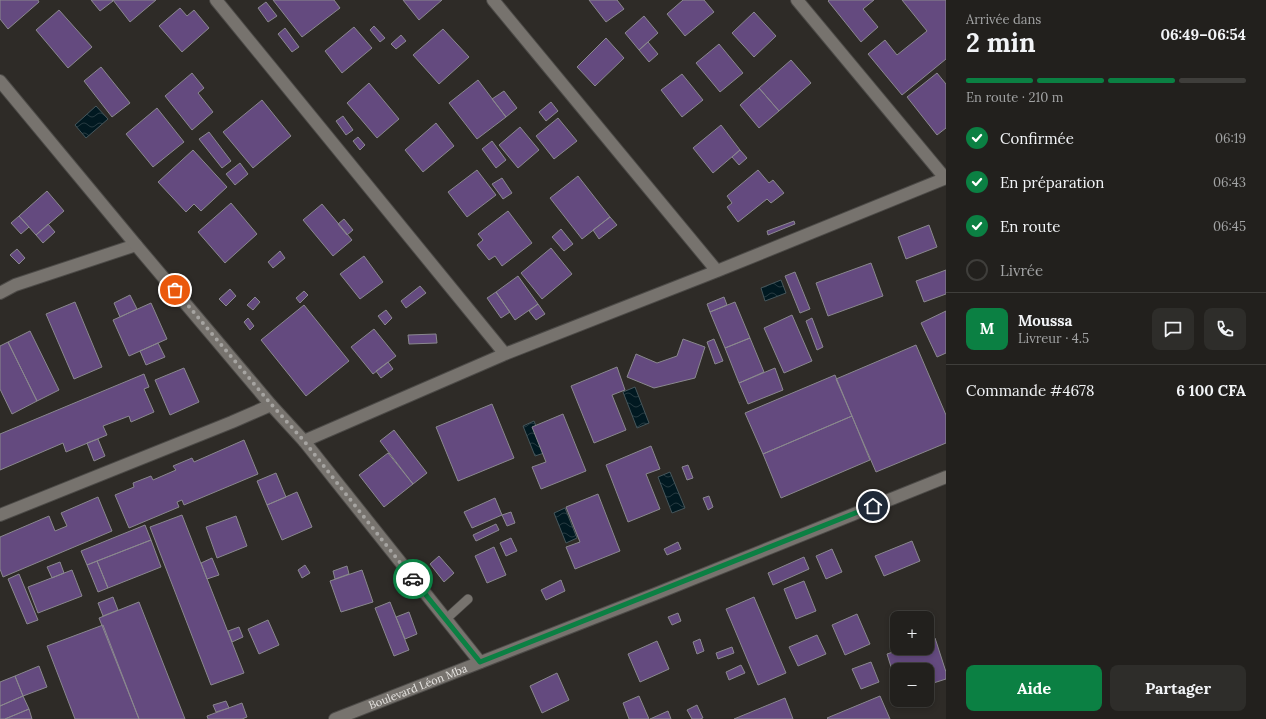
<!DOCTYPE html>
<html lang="fr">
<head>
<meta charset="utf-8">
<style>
	body { margin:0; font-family:Lora,serif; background:#2e2d2a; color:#f1f3f6; height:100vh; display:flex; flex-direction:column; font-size:15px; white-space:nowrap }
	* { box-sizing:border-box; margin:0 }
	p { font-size:13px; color:#a2a3a4 }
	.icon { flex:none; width:22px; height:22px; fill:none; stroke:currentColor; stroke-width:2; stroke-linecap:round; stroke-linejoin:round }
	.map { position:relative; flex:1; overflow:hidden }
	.drawer { display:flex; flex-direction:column; background:#22201d; width:320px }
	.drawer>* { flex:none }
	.controls { position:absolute; left:890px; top:611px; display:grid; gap:8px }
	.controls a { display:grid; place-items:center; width:44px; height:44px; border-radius:8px; background:#22201d; box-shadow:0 2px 6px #0003,0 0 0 1px #3f3e3b; font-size:20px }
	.pin { position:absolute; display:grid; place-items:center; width:34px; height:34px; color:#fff; margin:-17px; border:2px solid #fff; border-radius:50%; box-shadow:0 1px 4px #0007 }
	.courier { position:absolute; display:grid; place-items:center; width:40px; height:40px; margin:-20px; border:3px solid #0b8043; border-radius:50%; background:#fff; color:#222; box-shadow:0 1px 5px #0007 }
	.summary em { font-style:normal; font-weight:700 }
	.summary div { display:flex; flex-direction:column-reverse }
	.summary { display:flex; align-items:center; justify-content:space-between; height:68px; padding:0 20px }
	h1 { font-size:26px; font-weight:700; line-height:30px }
	.bar { display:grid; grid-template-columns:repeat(4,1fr); gap:6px 4px; align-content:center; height:48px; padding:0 20px }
	.bar i { height:5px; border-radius:3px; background:#3f3e3b }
	.bar .selected { background:#0b8043 }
	.bar p { grid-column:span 4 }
	.line { display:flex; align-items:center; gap:10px; padding:0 20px; border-top:1px solid #3f3e3b }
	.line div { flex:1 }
	.round { display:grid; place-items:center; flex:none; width:42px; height:42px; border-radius:8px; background:#2e2d2a }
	ol { padding:0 20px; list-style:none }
	li { display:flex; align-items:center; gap:12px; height:44px }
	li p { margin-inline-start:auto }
	li .icon { padding:4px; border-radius:50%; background:#0b8043; color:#fff; stroke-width:4 }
	li:last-child { color:#a2a3a4 }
	li i { width:22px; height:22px; border:2px solid #3f3e3b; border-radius:50% }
	.cta { display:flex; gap:8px; margin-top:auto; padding:8px 20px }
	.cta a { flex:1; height:46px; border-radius:8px; background:#0b8043; color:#fff; font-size:16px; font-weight:700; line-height:46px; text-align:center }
	.cta a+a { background:#2e2d2a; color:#f1f3f6 }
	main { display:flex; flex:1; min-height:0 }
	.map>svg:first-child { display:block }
	.water { fill:url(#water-waves); stroke:#46565b }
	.building { fill:#644a7f; stroke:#8a888e }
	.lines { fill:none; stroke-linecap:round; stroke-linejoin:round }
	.lane-casing { stroke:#4c4a47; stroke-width:10 }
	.street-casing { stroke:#4c4a47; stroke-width:14 }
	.secondary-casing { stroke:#4c4a47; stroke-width:14 }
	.lane { stroke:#77736e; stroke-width:9 }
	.street { stroke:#77736e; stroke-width:12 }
	.secondary { stroke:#77736e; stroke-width:12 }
	.done { stroke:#a6a4a1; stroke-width:4; stroke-dasharray:0 7.2 }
	.route { stroke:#0b8043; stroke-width:5 }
	.labels { text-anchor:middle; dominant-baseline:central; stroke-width:3; stroke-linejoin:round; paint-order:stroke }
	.street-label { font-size:11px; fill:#e7e5e2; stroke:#24211d }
</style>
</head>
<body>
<main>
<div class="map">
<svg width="946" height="719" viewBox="0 0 946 719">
	<defs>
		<pattern id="water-waves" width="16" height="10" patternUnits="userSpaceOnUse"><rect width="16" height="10" fill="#011921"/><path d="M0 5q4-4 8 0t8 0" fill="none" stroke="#263a41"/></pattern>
	</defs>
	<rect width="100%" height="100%" fill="#2e2b27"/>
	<path class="water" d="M96,106L108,119L86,138L75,125Z
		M781,280L786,293L765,301L761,288Z
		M635,387L649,423L637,428L623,392Z
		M534,421L547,452L535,456L523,426Z
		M670,472L685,508L672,513L658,477Z
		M565,508L577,538L566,543L554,513Z"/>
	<path class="building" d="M0,0H38L39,2L8,29L0,19Z
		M91,0H112L113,1L100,11Z
		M113,0H156L130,22Z
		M273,0H334L340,8L302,37Z
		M403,0H442L419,20Z
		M589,0H617L624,9L606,22Z
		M683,0H704L714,12L685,36L667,14Z
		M829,0H874L863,9L878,27L861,42L828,1Z
		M902,0H946V59L902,95L868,54L885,40L897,55L927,31Z
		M266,2L277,16L268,22L258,8Z
		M180,8L187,16L194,10L209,28L182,52L159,26Z
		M59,10L92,47L68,68L36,30Z
		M754,12L776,36L754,57L732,33Z
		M644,16L658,33L639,50L625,33Z
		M374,26L385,38L380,42L370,30Z
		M354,27L372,48L342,73L325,51Z
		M285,28L299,47L292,52L278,34Z
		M443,29L469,57L439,84L413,55Z
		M401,35L406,41L396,49L391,44Z
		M606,38L624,58L595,86L577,67Z
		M648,42L658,54L649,62L639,50Z
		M719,44L743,73L720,92L696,63Z
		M791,60L811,83L779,111L759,88Z
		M101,67L130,103L112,117L84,81Z
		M192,73L204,88L198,93L213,112L192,130L165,96Z
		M937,73L946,84V128L937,135L907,97Z
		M682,74L703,100L682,117L661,90Z
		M478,80L506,117L477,139L449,103Z
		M369,83L399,119L377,138L347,103Z
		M759,88L779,111L759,128L740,105Z
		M504,91L517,108L506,117L492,99Z
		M262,100L291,136L253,168L223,132Z
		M551,102L558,111L546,121L539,112Z
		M157,108L184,142L153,167L126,134Z
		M343,116L353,130L346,135L336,121Z
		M558,118L577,141L554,159L536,136Z
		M436,123L454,146L423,172L405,150Z
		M721,125L740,150L713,173L693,148Z
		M520,127L539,150L518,168L499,145Z
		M209,132L231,161L222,168L199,139Z
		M358,137L365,145L360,150L353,141Z
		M492,141L506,160L496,168L482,149Z
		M193,150L227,187L201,211L194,204L186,212L158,182Z
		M740,150L747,158L739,165L732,157Z
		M240,163L248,174L235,185L226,174Z
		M477,170L496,195L467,217L448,192Z
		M758,170L769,183L773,180L784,193L771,203L767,199L738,222L727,207L732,203L727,196Z
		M578,176L610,217L582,239L550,198Z
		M502,178L512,193L503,199L492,184Z
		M47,191L64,211L36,235L19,216Z
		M231,203L257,234L225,263L198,232Z
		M322,204L352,240L333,256L303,220Z
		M508,211L532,243L502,266L495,256L489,260L477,245L483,240L478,234Z
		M19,216L29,227L21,234L11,223Z
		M610,217L617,225L599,239L593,230Z
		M344,219L353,230L347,235L338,224Z
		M794,221L795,224L768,235L767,231Z
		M48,224L55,232L43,243L36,235Z
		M929,225L937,247L906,259L898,237Z
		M561,229L573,244L564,251L552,237Z
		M551,248L572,274L542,299L521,273Z
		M17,249L25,258L19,264L10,255Z
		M280,251L285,258L273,268L268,262Z
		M364,256L383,282L360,299L340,274Z
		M871,263L883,296L828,316L816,283Z
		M946,270V294L924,302L916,281Z
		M795,272L810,309L800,313L785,276Z
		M518,276L538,304L515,320L496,292Z
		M420,286L426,293L406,308L401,301Z
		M230,289L236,296L226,306L219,299Z
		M304,291L308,295L300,303L296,298Z
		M496,292L510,312L501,318L487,298Z
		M130,295L137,309L120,317L114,303Z
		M255,297L260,302L253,310L247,305Z
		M724,297L727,305L710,312L707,304Z
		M75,302L102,367L74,379L46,314Z
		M735,302L750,338L725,348L710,312Z
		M151,303L167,339L129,356L113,320Z
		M538,304L545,314L536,320L529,311Z
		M304,305L349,361L306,396L261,340Z
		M386,310L392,318L385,325L378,316Z
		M946,311V353L937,357L921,323Z
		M792,315L812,361L784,373L764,328Z
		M248,318L254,326L250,330L244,322Z
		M812,318L823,347L817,350L806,321Z
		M374,329L396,356L373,374L351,347Z
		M30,331L59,390L37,401L8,342Z
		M436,334L437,343L409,344L408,335Z
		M750,338L764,372L739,383L725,348Z
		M683,339L705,347L695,378L654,388L627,377L636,354L657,363L677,356Z
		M714,339L723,361L715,364L707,342Z
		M8,342L37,401L12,414L0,389V346Z
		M158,343L165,357L146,365L140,351Z
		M916,345L946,415V443L876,472L836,379Z
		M388,362L393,369L381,378L376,371Z
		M617,367L625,390L612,395L626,430L594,443L571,386Z
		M184,368L199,402L170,415L155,380Z
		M775,368L783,390L748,404L739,383Z
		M144,374L149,387L144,389L154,412L131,422L129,416L103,426L107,435L66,452L63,443L0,470V434Z
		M835,375L852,416L763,454L745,413Z
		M492,404L514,458L458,481L436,427Z
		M563,414L586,471L541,489L532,467L546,462L532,427Z
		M852,416L870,460L781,498L763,454Z
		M394,430L427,473L413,484L380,441Z
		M98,439L105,456L94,461L87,443Z
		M244,440L258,474L184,505L182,500L177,502L179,507L129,528L115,495L134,487L133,483L151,476L153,480L176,470L173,466L192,458L194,462Z
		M651,446L660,469L646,474L660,509L628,522L606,465Z
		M388,453L413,484L384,507L359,475Z
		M688,465L693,478L687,480L682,467Z
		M276,473L286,497L267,505L257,481Z
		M297,492L312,527L282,540L267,505Z
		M598,494L620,551L575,569L566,547L580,542L566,507Z
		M709,496L713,507L708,510L703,498Z
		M98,497L112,531L3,577L0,569V537L49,516L55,531L67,526L61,513Z
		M495,498L502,515L472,528L464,512Z
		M511,512L515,523L507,526L502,515Z
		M182,515L244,673L211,685L150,527Z
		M236,516L247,546L217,558L206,527Z
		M496,524L499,530L476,541L473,535Z
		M145,525L151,540L87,565L81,551Z
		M511,538L517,551L506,556L500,543Z
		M151,540L161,567L108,588L97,561Z
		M912,541L920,561L884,576L875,556Z
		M678,542L681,549L667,555L664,549Z
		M494,547L506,575L487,583L475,556Z
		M832,549L842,572L826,579L816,556Z
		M439,556L454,573L444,582L430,564Z
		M804,557L809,569L773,585L768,573Z
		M212,558L219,575L207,579L201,563Z
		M97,561L108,588L98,592L87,565Z
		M60,562L64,573L52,578L47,567Z
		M305,565L310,573L302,578L298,570Z
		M347,566L349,574L335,579L333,571Z
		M72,570L82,596L38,613L28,587Z
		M362,570L373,602L341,612L330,581Z
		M19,574L38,620L27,624L8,579Z
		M561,580L565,591L546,600L541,590Z
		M804,581L816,611L796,619L784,589Z
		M113,597L118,610L103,616L98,603Z
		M754,597L786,673L758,685L726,609Z
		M139,602L185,719H139L99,618Z
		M390,602L409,650L394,656L375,608Z
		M409,612L417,634L405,639L396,617Z
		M678,613L681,621L672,625L668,617Z
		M857,614L870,644L845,655L832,625Z
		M268,620L279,645L259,654L248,629Z
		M103,625L139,719H75L47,646Z
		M239,627L243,637L232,642L228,631Z
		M817,635L826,654L798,666L789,647Z
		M935,638L946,672V679L927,685V670H897V686L887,654L905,648H927V641Z
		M700,639L704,651L697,654L693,642Z
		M657,641L669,669L640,682L628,654Z
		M732,647L734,653L718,659L716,653Z
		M871,662L879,682L861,689L852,669Z
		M741,665L745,673L729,680L726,672Z
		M39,666L47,687L23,696L15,676Z
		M557,673L569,700L542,713L530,686Z
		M15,676L23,696L0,706V682Z
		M23,696L29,709L5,719H0V706Z
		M639,696L649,719H629L623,703Z
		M880,696L890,719H828L827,718Z
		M785,698L793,719H734Z
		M226,701L229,708L216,712L213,705Z
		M242,703L247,717L242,719H208L207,716Z
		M697,705L703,718L700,719H692L687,710Z
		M29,709L32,719H5Z
		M668,711L671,719H650Z"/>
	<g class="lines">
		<g class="lane-casing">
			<path id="lane" d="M445,620L468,599"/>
		</g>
		<g class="street-casing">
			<path id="street" d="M216,0L505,354
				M493,0L717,271
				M797,0L945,178
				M0,293L15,285L136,245
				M304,441L505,354L717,271L946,178
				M0,515L232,422L271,405"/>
		</g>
		<g class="secondary-casing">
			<g id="secondary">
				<path d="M0,81L136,245L271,405L304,441L480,662"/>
				<path id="s1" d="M335,719L655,594L946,477"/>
			</g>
		</g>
		<use href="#lane" class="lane"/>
		<use href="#street" class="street"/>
		<use href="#secondary" class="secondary"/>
	</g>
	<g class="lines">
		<path class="done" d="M175,290L271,404L304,441L413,579"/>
		<path class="route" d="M413,579L480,662L873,506"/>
	</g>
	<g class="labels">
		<g class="street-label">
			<text stroke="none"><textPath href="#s1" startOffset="89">Boulevard Léon Mba</textPath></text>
		</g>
	</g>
</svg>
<div class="controls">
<a>+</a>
<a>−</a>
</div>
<div class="pin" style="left:175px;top:290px;background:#ea580c"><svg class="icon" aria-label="bag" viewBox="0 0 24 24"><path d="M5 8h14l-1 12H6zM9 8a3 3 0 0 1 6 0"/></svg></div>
<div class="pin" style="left:873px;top:506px;background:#1f2937"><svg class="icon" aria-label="home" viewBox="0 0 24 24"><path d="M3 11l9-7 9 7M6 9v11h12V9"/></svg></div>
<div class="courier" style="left:413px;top:579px"><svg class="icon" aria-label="car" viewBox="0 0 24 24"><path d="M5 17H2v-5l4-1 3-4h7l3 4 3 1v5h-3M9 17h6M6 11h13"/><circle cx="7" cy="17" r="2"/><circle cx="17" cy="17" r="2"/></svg></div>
</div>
<section class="drawer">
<div class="summary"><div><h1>2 min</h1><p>Arrivée dans</p></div><em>06:49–06:54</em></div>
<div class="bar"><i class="selected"></i><i class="selected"></i><i class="selected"></i><i></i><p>En route · 210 m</p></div>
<ol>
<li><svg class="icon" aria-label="check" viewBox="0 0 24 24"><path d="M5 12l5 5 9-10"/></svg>Confirmée<p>06:19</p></li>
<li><svg class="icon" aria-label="check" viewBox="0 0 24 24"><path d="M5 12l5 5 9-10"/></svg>En préparation<p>06:43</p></li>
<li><svg class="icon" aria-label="check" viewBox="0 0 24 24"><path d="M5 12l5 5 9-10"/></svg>En route<p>06:45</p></li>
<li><i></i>Livrée</li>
</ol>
<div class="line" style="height:72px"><b class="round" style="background:#0b8043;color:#fff">M</b><div><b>Moussa</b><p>Livreur · 4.5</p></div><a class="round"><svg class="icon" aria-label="chat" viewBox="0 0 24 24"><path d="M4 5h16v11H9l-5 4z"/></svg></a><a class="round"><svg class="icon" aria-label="phone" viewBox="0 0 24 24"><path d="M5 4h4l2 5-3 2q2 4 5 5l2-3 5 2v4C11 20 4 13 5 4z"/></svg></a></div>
<div class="line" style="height:52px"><div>Commande #4678</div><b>6 100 CFA</b></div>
<div class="cta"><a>Aide</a><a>Partager</a></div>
</section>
</main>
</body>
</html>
